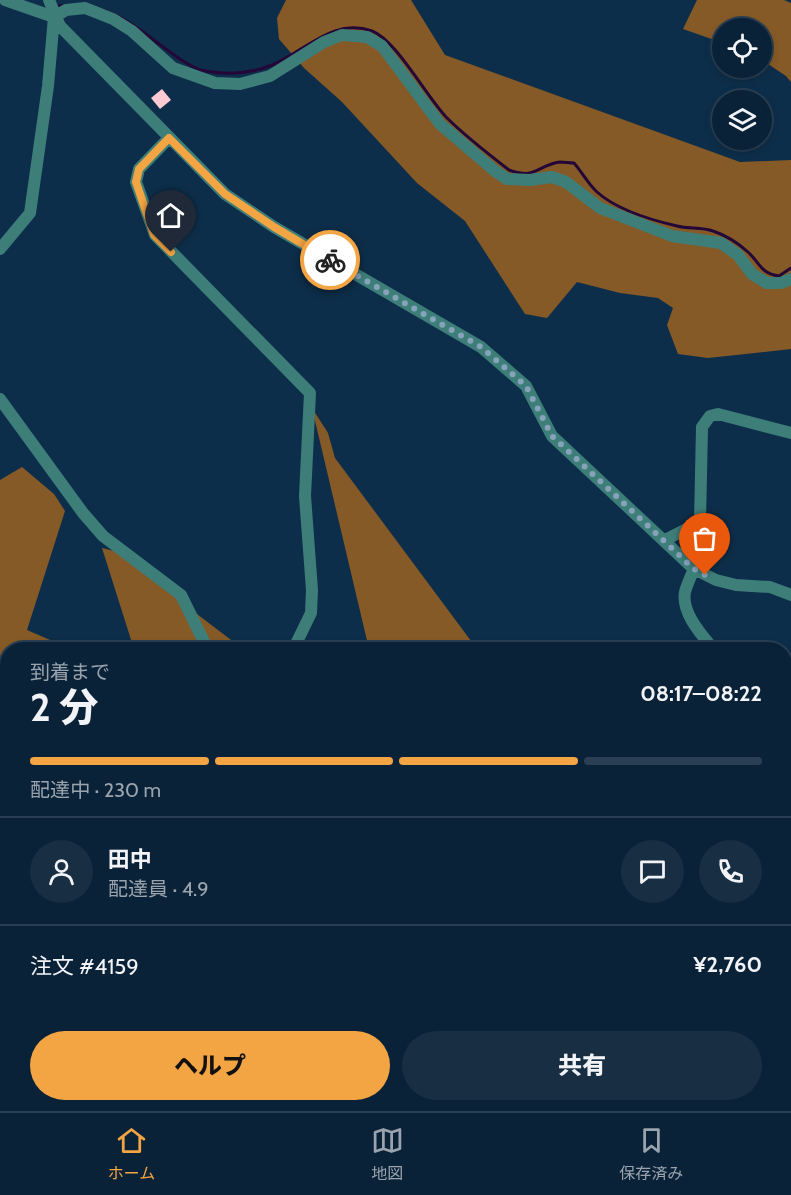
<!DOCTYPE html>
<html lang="ja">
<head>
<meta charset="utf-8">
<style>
	body { margin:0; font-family:Cabin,"Noto Sans JP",sans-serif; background:#182f43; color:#f1f3f6; height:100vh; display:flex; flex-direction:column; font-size:22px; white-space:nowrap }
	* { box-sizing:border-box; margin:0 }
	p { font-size:20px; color:#99a4ae }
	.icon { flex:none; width:33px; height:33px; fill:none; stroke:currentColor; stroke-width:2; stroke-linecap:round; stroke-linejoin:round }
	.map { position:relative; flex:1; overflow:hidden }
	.side { position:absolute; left:0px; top:642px; width:792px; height:470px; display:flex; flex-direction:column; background:#0a2238; border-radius:24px 24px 0 0; box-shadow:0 3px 9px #0003,0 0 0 2px #2a3f53 }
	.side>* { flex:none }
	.tools { position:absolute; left:712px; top:18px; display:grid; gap:12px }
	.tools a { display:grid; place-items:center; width:60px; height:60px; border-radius:50%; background:#0a2238; box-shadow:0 3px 9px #0003,0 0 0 2px #2a3f53; font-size:30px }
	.pin { position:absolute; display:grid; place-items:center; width:51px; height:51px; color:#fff; margin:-62px -26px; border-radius:50% 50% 50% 0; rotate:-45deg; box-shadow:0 0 6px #0007 }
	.pin .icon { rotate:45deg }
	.courier { position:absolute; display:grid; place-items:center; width:60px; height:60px; margin:-30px; border:4px solid #f3a443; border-radius:50%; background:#fff; color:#222; box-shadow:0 2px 8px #0007 }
	.head em { font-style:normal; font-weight:800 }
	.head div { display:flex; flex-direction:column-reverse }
	.head { display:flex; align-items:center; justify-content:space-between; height:102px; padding:0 30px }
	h1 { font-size:39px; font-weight:800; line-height:45px }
	.bar { display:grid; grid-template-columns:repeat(4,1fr); gap:9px 6px; align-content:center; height:72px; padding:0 30px }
	.bar i { height:8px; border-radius:4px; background:#2a3f53 }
	.bar .on { background:#f3a443 }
	.bar p { grid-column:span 4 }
	.line { display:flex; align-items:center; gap:15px; padding:0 30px; border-top:2px solid #2a3f53 }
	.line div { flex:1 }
	.round { display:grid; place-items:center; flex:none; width:63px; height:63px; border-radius:32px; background:#182f43 }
	.cta { display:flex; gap:12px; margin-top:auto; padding:12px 30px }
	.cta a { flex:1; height:69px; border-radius:36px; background:#f3a443; color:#111; font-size:24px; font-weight:800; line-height:69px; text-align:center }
	.cta a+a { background:#182f43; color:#f1f3f6 }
	.menu { display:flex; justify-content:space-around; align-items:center; height:84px; border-top:2px solid #2a3f53; background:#0a2238; font-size:16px; color:#99a4ae }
	.menu a { display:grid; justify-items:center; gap:3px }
	.menu .on { color:#f3a443 }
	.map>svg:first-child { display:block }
	.forest { fill:#865a26 }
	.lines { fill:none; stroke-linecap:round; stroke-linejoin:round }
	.stream { stroke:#240738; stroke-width:3 }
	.river { stroke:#240738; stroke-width:18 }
	.building { fill:#fecad3 }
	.street { stroke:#3e7e79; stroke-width:12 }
	.secondary { stroke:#3cada4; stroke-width:12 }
	.done { stroke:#87a3bc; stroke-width:6; stroke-dasharray:0 10.8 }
	.route { stroke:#f3a443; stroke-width:8 }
</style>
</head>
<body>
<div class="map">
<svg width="791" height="1111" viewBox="0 0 791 1111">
	<rect width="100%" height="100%" fill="#0d2e4a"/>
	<path class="forest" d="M286,0H411L445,55L740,162L791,160V349L708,358L678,354L667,325L673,308L658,298L620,293L577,282L547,318L525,314L465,221L417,183L342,102L304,68L279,39L277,18Z
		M697,0H784L791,3V82L786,76L762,60V28H723V43L683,29Z
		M312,408L328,433L335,458L477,649H369Z
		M22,467L54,494L65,511L27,630L71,649L8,650L7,808L0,802V480Z
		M102,548L114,551L243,649H128L133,646Z
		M784,761L791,762V979L784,974Z"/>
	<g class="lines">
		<path class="stream" d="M58,6C115,0 140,32 180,59C188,64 196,70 205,71C228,75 250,74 272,65C305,52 332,17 372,31C396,40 426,96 446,117C465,136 487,153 509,170C536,180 537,165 560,162C564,162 570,163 574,163C582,172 588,184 597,192C617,210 651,220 677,226C688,229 702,227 713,231C725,235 739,244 748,252C761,264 760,273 779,276L791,268
			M784,1071H791"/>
		<path class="river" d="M0,1090L8,1093
			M32,1104L49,1111"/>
	</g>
	<path class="building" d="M162,89L171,100L160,109L151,98Z"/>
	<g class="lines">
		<path class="street" d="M5,0L54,17L66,10L85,8L113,19L132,31L173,68L215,83L240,84L270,76L324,42L342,35L367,37L382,46L440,124L495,171L507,179L530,180L552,177L566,182L600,208L672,236L721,243L738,255L752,274L767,283H781L791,279
			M49,0L60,26L225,194L274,227L481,347L526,386L552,436L694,569L716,580L736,585L770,587L791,595
			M169,138L139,169L136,182L155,235L310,393L305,496L312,590L311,613L293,650
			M0,249L30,213L48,86L54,17
			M0,399L83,513L103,536L181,595L208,650
			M665,540L700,522L702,427L710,416L718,414L791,433
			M694,569C691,576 687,584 685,592C681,613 702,635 714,650
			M784,739L791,747
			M0,907L8,886
			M0,964L8,967
			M0,1079L8,1082
			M88,1104L144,1111
			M467,1104L513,1111
			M0,1109L5,1111
			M67,1111L70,1104
			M355,1111L356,1104
			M546,1111L547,1104
			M726,1111L727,1104"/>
		<path class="secondary" d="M0,879L8,882
			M784,1047L791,1049"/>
	</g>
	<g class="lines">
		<path class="done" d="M330,260L481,347L526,386L552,436L694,569L705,575"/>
		<path class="route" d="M171,252L154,235L136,182L139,169L169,138L225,194L274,227L330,260"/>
	</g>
</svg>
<div class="tools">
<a><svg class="icon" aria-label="locate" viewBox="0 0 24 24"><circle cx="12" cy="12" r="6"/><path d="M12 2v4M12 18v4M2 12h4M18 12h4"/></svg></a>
<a><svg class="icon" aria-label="layers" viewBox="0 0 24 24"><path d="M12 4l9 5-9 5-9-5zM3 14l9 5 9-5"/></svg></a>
</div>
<div class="pin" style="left:705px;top:575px;background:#ea580c"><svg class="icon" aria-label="bag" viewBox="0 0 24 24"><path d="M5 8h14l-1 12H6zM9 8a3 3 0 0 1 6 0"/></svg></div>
<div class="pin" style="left:171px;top:252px;background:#1f2937"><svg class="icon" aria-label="home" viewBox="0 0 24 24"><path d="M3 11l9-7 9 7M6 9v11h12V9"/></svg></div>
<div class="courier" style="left:330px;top:260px"><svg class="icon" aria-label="bike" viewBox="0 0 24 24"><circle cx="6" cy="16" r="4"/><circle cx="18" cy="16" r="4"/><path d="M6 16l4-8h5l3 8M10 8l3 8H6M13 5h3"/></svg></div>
<section class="side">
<div class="head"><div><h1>2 分</h1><p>到着まで</p></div><em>08:17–08:22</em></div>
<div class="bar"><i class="on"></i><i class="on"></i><i class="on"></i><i></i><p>配達中 · 230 m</p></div>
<div class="line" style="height:108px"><a class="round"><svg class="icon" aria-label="person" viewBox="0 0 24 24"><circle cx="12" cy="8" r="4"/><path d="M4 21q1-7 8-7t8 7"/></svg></a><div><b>田中</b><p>配達員 · 4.9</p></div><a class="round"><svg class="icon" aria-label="chat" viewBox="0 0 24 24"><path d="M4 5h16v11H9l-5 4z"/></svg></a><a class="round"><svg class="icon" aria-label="phone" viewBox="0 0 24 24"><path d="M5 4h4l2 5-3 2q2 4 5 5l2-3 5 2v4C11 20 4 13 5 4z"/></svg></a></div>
<div class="line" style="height:78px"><div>注文 #4159</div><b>¥2,760</b></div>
<div class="cta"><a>ヘルプ</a><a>共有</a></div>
</section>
</div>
<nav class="menu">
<a class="on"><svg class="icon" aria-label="home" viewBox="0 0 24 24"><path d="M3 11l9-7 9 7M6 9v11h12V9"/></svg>ホーム</a>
<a><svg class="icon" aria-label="map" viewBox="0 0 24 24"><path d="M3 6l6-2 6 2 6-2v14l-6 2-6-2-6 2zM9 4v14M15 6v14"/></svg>地図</a>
<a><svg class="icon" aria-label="saved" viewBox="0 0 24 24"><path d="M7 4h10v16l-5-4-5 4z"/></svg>保存済み</a>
</nav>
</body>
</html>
